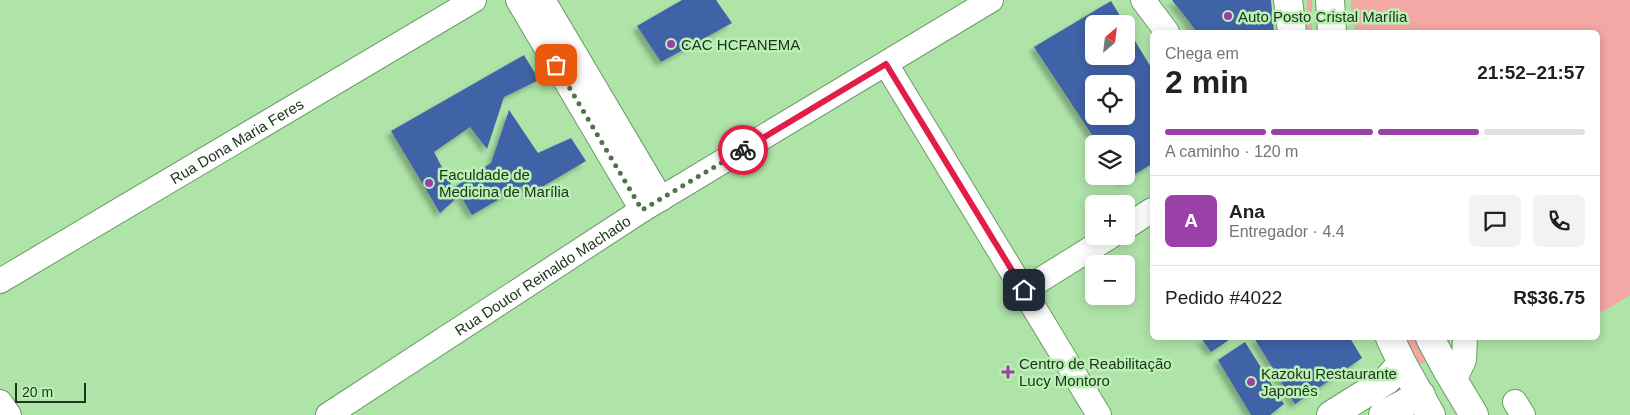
<!DOCTYPE html>
<html lang="pt">
<head>
<meta charset="utf-8">
<style>
	body { margin:0; font-family:Arial,sans-serif; background:#f2f2f2; color:#202124; height:100vh; display:flex; flex-direction:column; font-size:19px; white-space:nowrap }
	* { box-sizing:border-box; margin:0 }
	p { font-size:16px; color:#757577 }
	.icon { flex:none; width:28px; height:28px; fill:none; stroke:currentColor; stroke-width:2; stroke-linecap:round; stroke-linejoin:round }
	.map { position:relative; flex:1; overflow:hidden }
	.sheet { position:absolute; left:1150px; top:30px; width:450px; height:310px; display:flex; flex-direction:column; background:#fff; border-radius:8px; box-shadow:0 2px 12px #0003 }
	.sheet>* { flex:none }
	.needle { width:32px; rotate:28deg }
	.controls { position:absolute; left:1085px; top:15px; display:grid; gap:10px }
	.controls a { display:grid; place-items:center; width:50px; height:50px; border-radius:8px; background:#fff; box-shadow:0 2px 12px #0003; font-size:25px }
	.scale { position:absolute; left:15px; bottom:12px; width:71px; box-sizing:border-box; padding-left:5px; border:2px solid #20351e; border-top:0; font-size:14px; line-height:18px; white-space:nowrap; color:#20351e; -webkit-text-stroke:4px #bcf1b6; paint-order:stroke }
	.pin { position:absolute; display:grid; place-items:center; width:42px; height:42px; color:#fff; margin:-21px; border-radius:10px; box-shadow:0 2px 8px #0006 }
	.courier { position:absolute; display:grid; place-items:center; width:50px; height:50px; margin:-25px; border:4px solid #e11d48; border-radius:50%; background:#fff; color:#222; box-shadow:0 1px 6px #0007 }
	.headline em { font-style:normal; font-weight:700 }
	.headline div { display:flex; flex-direction:column-reverse }
	.headline { display:flex; align-items:center; justify-content:space-between; height:85px; padding:0 15px }
	h1 { font-size:32px; font-weight:700; line-height:38px }
	.bar { display:grid; grid-template-columns:repeat(4,1fr); gap:8px 5px; align-content:center; height:60px; padding:0 15px }
	.bar i { height:6px; border-radius:4px; background:#e0e0e0 }
	.bar .on { background:#9b3fa9 }
	.bar p { grid-column:span 4 }
	.line { display:flex; align-items:center; gap:12px; padding:0 15px; border-top:1px solid #e0e0e0 }
	.line div { flex:1 }
	.round { display:grid; place-items:center; flex:none; width:52px; height:52px; border-radius:8px; background:#f2f2f2 }
	.map>svg:first-child { display:block }
	.green { fill:#f4a8a5 }
	.building { fill:#3f63a7; fill-rule:evenodd; filter:url(#shadow) }
	.lines { fill:none; stroke-linecap:round; stroke-linejoin:round }
	.minor-casing { stroke:#6a9c65; stroke-width:26 }
	.major-casing { stroke:#6a9c65; stroke-width:30 }
	.minor { stroke:#fff; stroke-width:24 }
	.major { stroke:#fff; stroke-width:28 }
	.done { stroke:#52724f; stroke-width:5; stroke-dasharray:0 9 }
	.route { stroke:#e11d48; stroke-width:6 }
	.poi-dot { fill:#9b3fa9; stroke:#bcf1b6; stroke-width:2 }
	.labels { text-anchor:middle; dominant-baseline:central; stroke-width:5; stroke-linejoin:round; paint-order:stroke }
	.poi-label { font-size:15px; fill:#20351e; stroke:#bcf1b6; text-anchor:start }
	.street-label { font-size:15px; fill:#20351e; stroke:#bcf1b6 }
</style>
</head>
<body>
<div class="map">
<svg width="1630" height="415" viewBox="0 0 1630 415">
	<defs>
		<filter id="shadow"><feDropShadow dx="-4.5" dy="4.5" stdDeviation="2.5" flood-color="#0004"/></filter>
	</defs>
	<rect width="100%" height="100%" fill="#afe4a9"/>
	<path class="green" d="M1307,0H1312V32H1307Z
		M1351,0H1630V295L1611,307L1598,313V32H1356L1351,15Z
		M1405,338H1417L1428,361L1418,365Z"/>
	<path class="building" d="M682,0H716L732,23L661,62L637,26Z
		M1172,0H1271L1274,32H1197Z
		M1111,1L1125,24H1094V56H1126V26L1152,69V164L1123,181L1120,176H1126V144H1098L1034,47ZM1094,84H1126V116H1094Z
		M524,55L539,80L504,97L487,149L470,127L434,152L453,188L491,163L509,110L538,153L571,138L586,161L530,194L522,186L472,215L460,195L440,213L391,131Z
		M1201,338H1232L1211,352Z
		M1254,338H1350L1362,358L1295,404Z
		M1245,342L1284,404L1270,415H1251L1218,360Z"/>
	<g class="lines">
		<g class="minor-casing">
			<g id="minor">
				<path d="M518,0L642,210"/>
				<path d="M543,0L661,199"/>
				<path d="M1143,0L1167,32"/>
				<path d="M886,64L1099,415"/>
				<path d="M1126,227L1152,210"/>
				<path id="s1" d="M0,281L474,0"/>
				<path d="M1024,290L1111,236"/>
				<path d="M1454,381L1464,360L1465,338"/>
				<path d="M0,402L9,415"/>
				<path d="M1515,402L1523,415"/>
				<path id="s2" d="M328,415L642,210L991,0"/>
			</g>
		</g>
		<g class="major-casing">
			<path id="major" d="M1288,0L1292,32
				M1330,0L1332,32
				M1390,338L1402,363L1431,415
				M1430,338L1446,368L1474,415
				M1331,415L1387,380L1402,363
				M1383,415L1421,395"/>
		</g>
		<use href="#minor" class="minor"/>
		<use href="#major" class="major"/>
	</g>
	<g class="lines">
		<path class="done" d="M556,65L642,210L743,150"/>
		<path class="route" d="M743,150L886,64L1024,290"/>
	</g>
	<g class="poi-dot">
		<circle cx="1228" cy="16" r="5"/>
		<circle cx="671" cy="44" r="5"/>
		<circle cx="429" cy="183" r="5"/>
		<path d="M1005.5 364.5h5v5h5v5h-5v5h-5v-5h-5v-5h5z"/>
		<circle cx="1251" cy="382" r="5"/>
	</g>
	<g class="labels">
		<g class="poi-label">
			<text x="1238" y="16">Auto Posto Cristal Marília</text>
			<text x="681" y="44">CAC HCFANEMA</text>
			<text x="439" y="174">Faculdade de<tspan x="439" dy="17">Medicina de Marília</tspan></text>
			<text x="1019" y="363">Centro de Reabilitação<tspan x="1019" dy="17">Lucy Montoro</tspan></text>
			<text x="1261" y="373">Kazoku Restaurante<tspan x="1261" dy="17">Japonês</tspan></text>
		</g>
		<g class="street-label">
			<text stroke="none"><textPath href="#s1" startOffset="275">Rua Dona Maria Feres</textPath></text>
			<text stroke="none"><textPath href="#s2" startOffset="256">Rua Doutor Reinaldo Machado</textPath></text>
		</g>
	</g>
</svg>
<div class="controls">
<a><svg class="needle" viewBox="-14 -14 28 28"><path d="M0-13l5 13h-10z" fill="#e53935"/><path d="M0 13l5-13h-10z" fill="#757577"/></svg></a>
<a><svg class="icon" aria-label="locate" viewBox="0 0 24 24"><circle cx="12" cy="12" r="6"/><path d="M12 2v4M12 18v4M2 12h4M18 12h4"/></svg></a>
<a><svg class="icon" aria-label="layers" viewBox="0 0 24 24"><path d="M12 4l9 5-9 5-9-5zM3 14l9 5 9-5"/></svg></a>
<a>+</a>
<a>−</a>
</div>
<div class="scale">20 m</div>
<div class="pin" style="left:556px;top:65px;background:#ea580c"><svg class="icon" aria-label="bag" viewBox="0 0 24 24"><path d="M5 8h14l-1 12H6zM9 8a3 3 0 0 1 6 0"/></svg></div>
<div class="pin" style="left:1024px;top:290px;background:#1f2937"><svg class="icon" aria-label="home" viewBox="0 0 24 24"><path d="M3 11l9-7 9 7M6 9v11h12V9"/></svg></div>
<div class="courier" style="left:743px;top:150px"><svg class="icon" aria-label="bike" viewBox="0 0 24 24"><circle cx="6" cy="16" r="4"/><circle cx="18" cy="16" r="4"/><path d="M6 16l4-8h5l3 8M10 8l3 8H6M13 5h3"/></svg></div>
<section class="sheet">
<div class="headline"><div><h1>2 min</h1><p>Chega em</p></div><em>21:52–21:57</em></div>
<div class="bar"><i class="on"></i><i class="on"></i><i class="on"></i><i></i><p>A caminho · 120 m</p></div>
<div class="line" style="height:90px"><b class="round" style="background:#9b3fa9;color:#fff">A</b><div><b>Ana</b><p>Entregador · 4.4</p></div><a class="round"><svg class="icon" aria-label="chat" viewBox="0 0 24 24"><path d="M4 5h16v11H9l-5 4z"/></svg></a><a class="round"><svg class="icon" aria-label="phone" viewBox="0 0 24 24"><path d="M5 4h4l2 5-3 2q2 4 5 5l2-3 5 2v4C11 20 4 13 5 4z"/></svg></a></div>
<div class="line" style="height:65px"><div>Pedido #4022</div><b>R$36.75</b></div>
</section>
</div>
</body>
</html>
